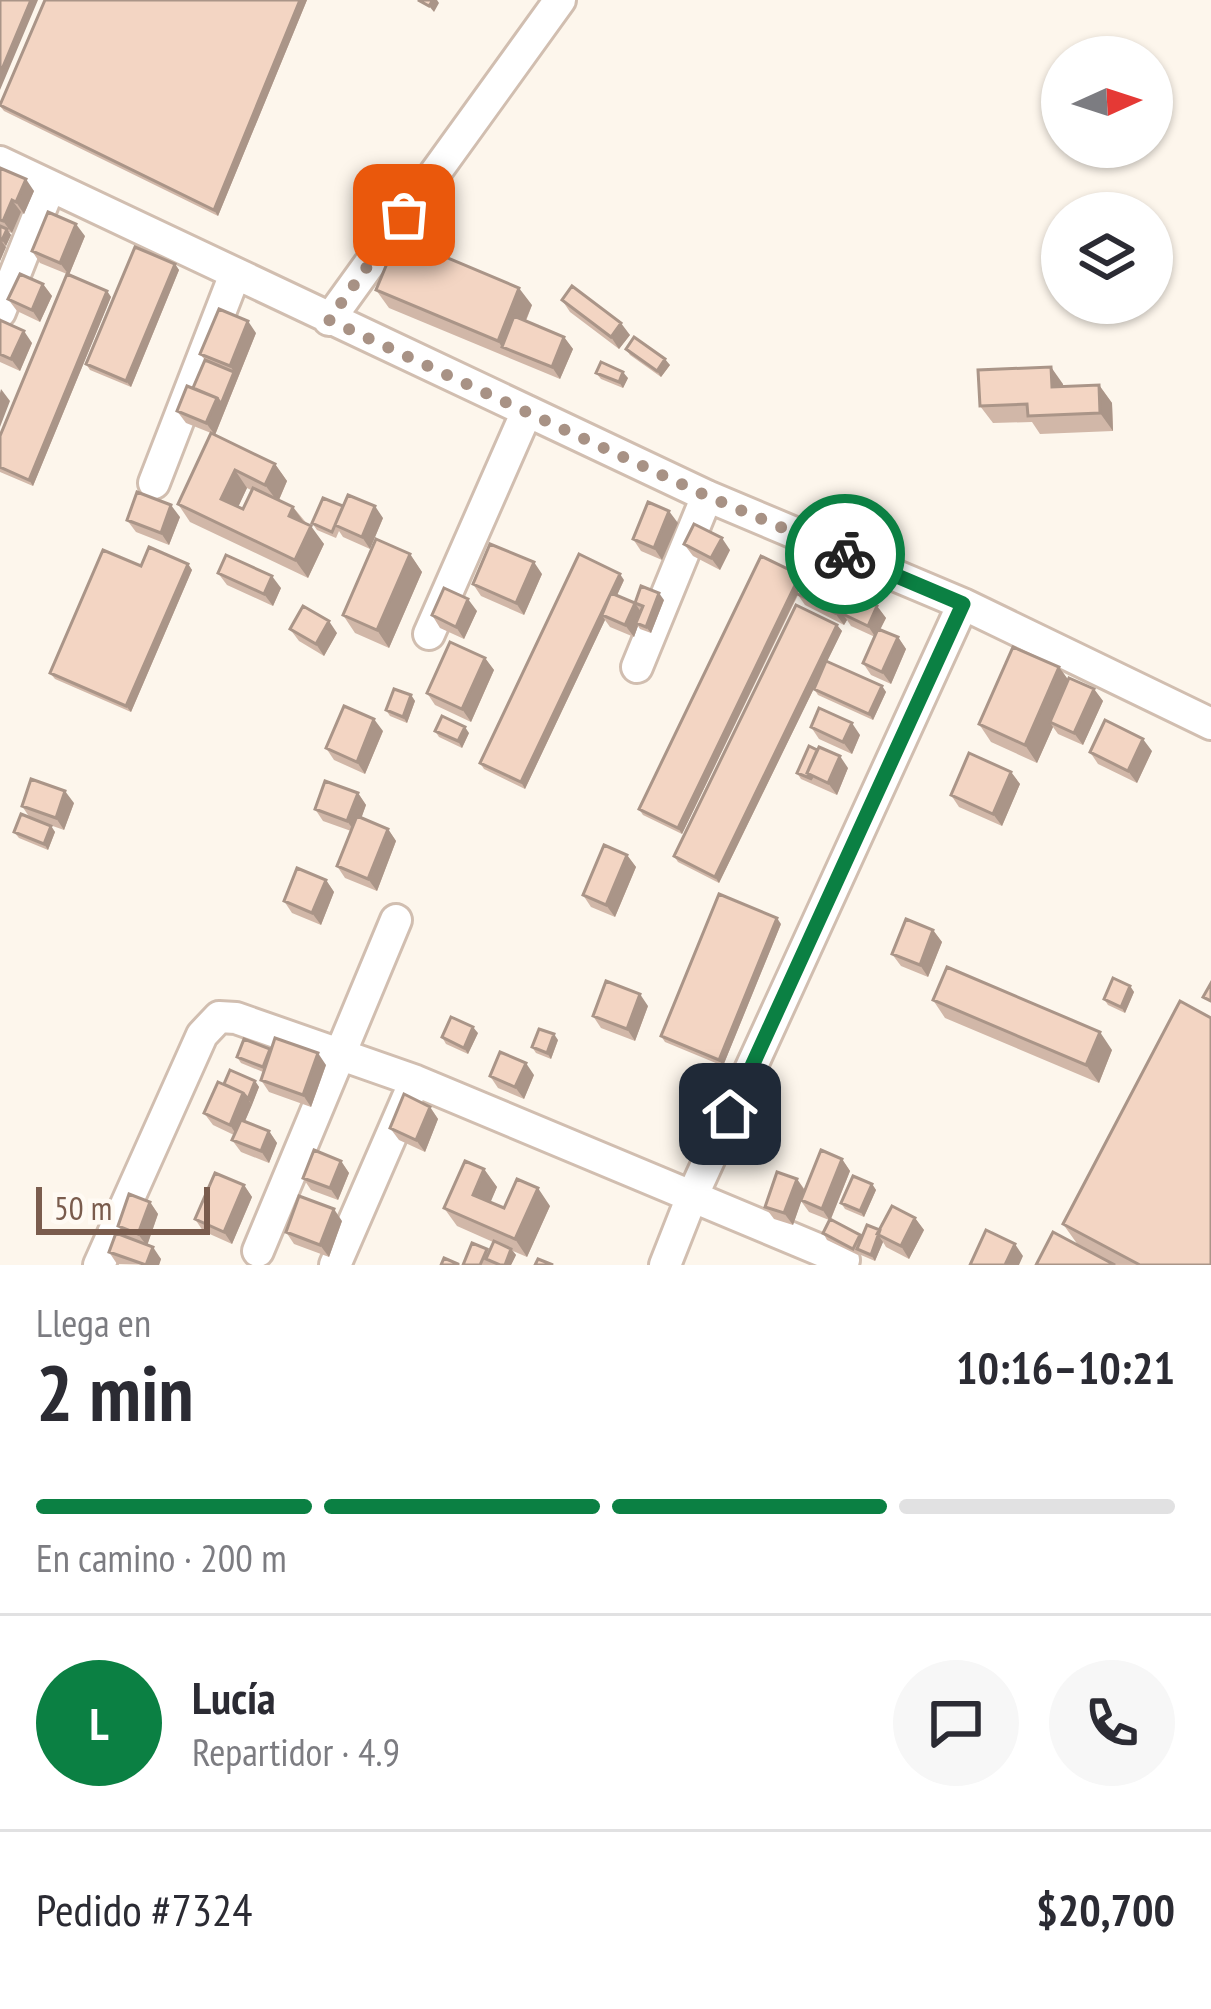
<!DOCTYPE html>
<html lang="es">
<head>
<meta charset="utf-8">
<style>
	body { margin:0; font-family:"PT Sans Narrow",sans-serif; background:#f7f7f7; color:#2b2b33; height:100vh; display:flex; flex-direction:column; font-size:45px; white-space:nowrap }
	* { box-sizing:border-box; margin:0 }
	p { font-size:39px; color:#7c7c81 }
	.icon { flex:none; width:66px; height:66px; fill:none; stroke:currentColor; stroke-width:2; stroke-linecap:round; stroke-linejoin:round }
	.map { position:relative; height:1265px; overflow:hidden }
	.details { display:flex; flex-direction:column; background:#fff; flex:1 }
	.details>* { flex:none }
	.needle { width:78px; rotate:87deg }
	.controls { position:absolute; left:1041px; top:36px; display:grid; gap:24px }
	.controls a { display:grid; place-items:center; width:132px; height:132px; border-radius:50%; background:#fff; box-shadow:0 3px 9px #0004; font-size:60px }
	.scale { position:absolute; left:36px; bottom:30px; width:174px; box-sizing:border-box; padding-left:12px; border:6px solid #7a5c4d; border-top:0; font-size:33px; line-height:42px; white-space:nowrap; color:#7a5c4d; -webkit-text-stroke:9px #fffaf3; paint-order:stroke }
	.pin { position:absolute; display:grid; place-items:center; width:102px; height:102px; color:#fff; margin:-51px; border-radius:24px; box-shadow:0 6px 18px #0006 }
	.courier { position:absolute; display:grid; place-items:center; width:120px; height:120px; margin:-60px; border:9px solid #0b8043; border-radius:50%; background:#fff; color:#222; box-shadow:0 3px 15px #0007 }
	.headline em { font-style:normal; font-weight:600 }
	.headline div { display:flex; flex-direction:column-reverse }
	.headline { display:flex; align-items:center; justify-content:space-between; height:204px; padding:0 36px }
	h1 { font-size:78px; font-weight:600; line-height:90px }
	.bar { display:grid; grid-template-columns:repeat(4,1fr); gap:18px 12px; align-content:center; height:144px; padding:0 36px }
	.bar i { height:15px; border-radius:9px; background:#e1e1e2 }
	.bar .current { background:#0b8043 }
	.bar p { grid-column:span 4 }
	.line { display:flex; align-items:center; gap:30px; padding:0 36px; border-top:3px solid #e1e1e2 }
	.line div { flex:1 }
	.round { display:grid; place-items:center; flex:none; width:126px; height:126px; border-radius:63px; background:#f7f7f7 }
	.map>svg:first-child { display:block }
	.lines { fill:none; stroke-linecap:round; stroke-linejoin:round }
	.minor-casing { stroke:#d1beb0; stroke-width:36 }
	.minor { stroke:#fff; stroke-width:30 }
	.wall { fill:#d1b7a8; fill-rule:evenodd }
	.shaded-wall { fill:#aa9588 }
	.building { fill:#f3d5c3; stroke:#aa9588; stroke-width:3 }
	.done { stroke:#a89285; stroke-width:12; stroke-dasharray:0 21.6 }
	.route { stroke:#0b8043; stroke-width:15 }
</style>
</head>
<body>
<div class="map">
<svg width="1211" height="1265" viewBox="0 0 1211 1265">
	<rect width="100%" height="100%" fill="#fdf6ec"/>
	<g class="lines">
		<g class="minor-casing">
			<path id="minor" d="M0,162L707,496L963,604L1211,724
				M0,312L50,186
				M329,320L560,0
				M154,483L235,274
				M429,634L527,411
				M637,667L707,496
				M258,1251L396,920
				M99,1265L202,1035L219,1017L236,1018L416,1081L844,1260
				M335,1265L408,1097
				M665,1265L691,1199L963,604"/>
		</g>
		<use href="#minor" class="minor"/>
	</g>
	<path class="wall" d="M45,0H307L218,216L4,111L0,106Z
		M0,168L34,191L24,214L21,212L12,233L9,232L11,235L6,246L4,245L6,247L0,261Z
		M85,236L69,275L107,291L111,297L33,486L0,472V436L67,274L40,263L32,251Z
		M175,264L179,270L131,387L90,370L86,364Z
		M43,284L52,296L40,322L17,311L8,299Z
		M376,290L532,305L526,321L564,337L573,349L560,379L389,308Z
		M562,300L630,335L619,349L570,312Z
		M0,320L32,343L20,371L0,362Z
		M256,333L215,435L275,464L287,481L279,500L293,507L324,544L308,578L190,522L178,504L211,433L186,423L177,411L193,388L205,360L200,354ZM247,488L251,490L243,509L238,507Z
		M626,349L670,365L661,377L630,355Z
		M1051,367L1063,387L1099,385L1112,403L1113,431L1040,434L1032,422L993,423L980,406Z
		M596,373L628,378L623,388L601,379Z
		M343,507L383,518L370,549L343,537L339,531L336,538L317,530L312,523Z
		M180,517L169,545L136,532L127,520Z
		M678,523L662,560L641,551L633,539Z
		M684,544L730,550L720,570L693,556Z
		M410,554L422,572L389,648L355,633L343,615Z
		M188,564L192,570L131,712L55,679L50,673L141,566Z
		M218,573L281,588L273,606L227,585Z
		M542,574L524,615L481,596L473,584Z
		M624,580L617,595L635,603L664,600L651,633L640,629L638,626L634,637L610,627L605,620L525,789L484,769L480,763Z
		M803,580L860,593L858,597L877,606L886,618L880,629L898,637L906,649L891,684L871,675L863,663L875,637L851,626L847,620L844,625L805,605L798,595L682,834L643,815L639,809Z
		M477,611L464,639L440,628L432,615Z
		M837,625L842,631L827,661L882,686L886,692L873,720L818,695L814,689L818,680L719,883L678,862L674,856Z
		M290,629L337,633L324,656L299,641Z
		M485,658L494,670L471,722L435,705L427,693Z
		M1059,667L1068,680L1094,689L1103,701L1083,745L1058,734L1053,727L1037,763L991,742L979,724Z
		M411,695L415,701L407,723L390,716L386,710Z
		M811,727L860,735L852,754L819,739Z
		M383,731L365,774L334,760L326,748Z
		M435,731L469,733L462,748L439,737Z
		M1152,751L1137,783L1098,764L1090,752Z
		M848,768L837,795L801,779L797,773Z
		M1011,772L1020,784L1002,826L959,807L951,795Z
		M358,793L366,805L361,818L388,829L396,841L377,891L345,878L337,866L351,831L323,821L315,809Z
		M74,803L64,830L30,818L22,806Z
		M51,826L55,832L48,850L19,838L14,832Z
		M627,855L636,867L615,917L591,907L583,895Z
		M326,880L334,892L321,925L292,913L284,901Z
		M781,924L723,1066L665,1042L661,1036Z
		M933,930L942,942L928,977L901,966L892,954Z
		M1130,986L1134,992L1125,1013L1108,1005L1104,999Z
		M933,1000L1112,1050L1099,1083L945,1018Z
		M648,1006L635,1041L601,1028L593,1016Z
		M478,1033L468,1054L446,1044L442,1037Z
		M558,1040L551,1059L536,1053L532,1047Z
		M270,1049L326,1065L311,1107L269,1092L261,1080L263,1072L241,1063L237,1057Z
		M534,1075L524,1099L498,1088L490,1076Z
		M255,1081L259,1087L245,1121L269,1131L277,1143L269,1163L241,1152L232,1140L234,1135L213,1125L204,1113L224,1084Z
		M430,1107L438,1119L425,1152L399,1140L390,1128Z
		M842,1159L850,1171L831,1219L862,1237L915,1218L924,1230L909,1259L886,1247L883,1242L875,1261L861,1255L859,1252L858,1255L827,1240L823,1233L829,1220L809,1212L801,1201L793,1225L774,1219L765,1207L797,1179L805,1190Z
		M341,1161L349,1173L338,1200L311,1190L303,1178Z
		M484,1169L497,1187L490,1202L504,1208L550,1206L527,1257L513,1251L516,1255L511,1265H463L489,1252L493,1242L457,1226L444,1208Z
		M872,1184L876,1190L864,1217L845,1209L841,1203Z
		M244,1185L252,1197L232,1244L203,1231L195,1219Z
		M150,1202L158,1214L147,1245L161,1259L159,1265L117,1264L109,1252L125,1236L118,1226Z
		M342,1221L329,1257L294,1244L286,1232Z
		M1063,1224L1211,1265H1036L1078,1245Z"/>
	<path class="shaded-wall" d="M31,0H38L0,90V74Z
		M300,0H307L218,216L214,210Z
		M433,0H437L439,3L434,12L429,6Z
		M26,179L34,191L24,214L16,202Z
		M12,200L21,212L12,233L3,221Z
		M76,224L85,236L69,275L60,263Z
		M7,229L11,235L6,246L2,240Z
		M0,239L6,247L0,261Z
		M175,264L179,270L131,387L126,381Z
		M43,284L52,296L40,322L32,310Z
		M519,288L532,305L513,351L502,347L498,341Z
		M107,291L111,297L33,486L29,480Z
		M248,321L256,333L215,435L206,423L217,398L234,372L230,366Z
		M621,323L630,335L619,349L611,337Z
		M24,331L32,343L20,371L11,359Z
		M564,337L573,349L560,379L552,367Z
		M665,359L670,365L661,377L657,371Z
		M1051,367L1063,384L1064,405L1052,387Z
		M623,372L628,378L623,388L619,382Z
		M1099,385L1112,403L1113,431L1100,413Z
		M1,389L10,401L0,427V393Z
		M275,464L287,481L278,502L265,485Z
		M235,470L247,488L234,516L221,499Z
		M171,505L180,517L169,545L161,533Z
		M375,506L383,518L370,549L362,537Z
		M293,507L306,525L289,516Z
		M669,511L678,523L662,560L654,548Z
		M311,526L324,544L308,578L295,560Z
		M722,538L730,550L720,570L711,558Z
		M410,554L422,572L389,648L377,630Z
		M534,562L542,574L524,615L516,603Z
		M188,564L192,570L131,712L126,706Z
		M620,574L624,580L607,617L602,615L605,620L525,789L521,782Z
		M800,575L804,581L682,834L678,828Z
		M272,576L281,588L273,606L264,594Z
		M852,581L860,593L848,617L843,614L847,620L844,625L835,613Z
		M659,593L664,600L651,633L646,627Z
		M468,599L477,611L464,639L456,627Z
		M635,603L643,615L636,623L638,626L634,637L625,625Z
		M877,606L886,618L876,638L868,626Z
		M329,621L337,633L324,656L316,644Z
		M837,625L842,631L719,883L715,877Z
		M898,637L906,649L891,684L882,672Z
		M485,658L494,670L471,722L462,709Z
		M1059,667L1072,685L1050,722L1053,727L1037,763L1025,745Z
		M882,686L886,692L873,720L869,714Z
		M1094,689L1103,701L1083,745L1074,733Z
		M411,695L415,701L407,723L403,717Z
		M374,719L383,731L365,774L357,762Z
		M852,723L860,735L852,754L843,742Z
		M465,727L469,733L462,748L458,741Z
		M1143,739L1152,751L1137,783L1128,771Z
		M840,756L848,768L837,795L828,783Z
		M1011,772L1020,784L1002,826L993,814Z
		M65,791L74,803L64,830L56,818Z
		M358,793L366,805L356,833L347,821Z
		M51,826L55,832L48,850L44,844Z
		M388,829L396,841L377,891L368,879Z
		M627,855L636,867L615,917L606,905Z
		M326,880L334,892L321,925L312,913Z
		M777,918L781,924L723,1066L719,1060Z
		M933,930L942,942L928,977L920,965Z
		M1130,986L1134,992L1125,1013L1121,1007Z
		M640,994L648,1006L635,1041L627,1029Z
		M473,1027L478,1033L468,1054L464,1048Z
		M1100,1032L1112,1050L1099,1083L1086,1065Z
		M554,1034L558,1040L551,1059L547,1053Z
		M318,1053L326,1065L311,1107L303,1095Z
		M526,1063L534,1075L524,1099L515,1087Z
		M255,1081L259,1087L252,1105L248,1099Z
		M243,1093L252,1105L238,1137L230,1125Z
		M430,1107L438,1119L425,1152L416,1140Z
		M269,1131L277,1143L269,1163L261,1151Z
		M842,1159L850,1171L830,1221L822,1209Z
		M341,1161L349,1173L338,1200L330,1188Z
		M484,1169L497,1187L486,1213L473,1195Z
		M797,1179L805,1191L793,1225L784,1213Z
		M872,1184L876,1190L864,1217L860,1211Z
		M244,1185L252,1197L232,1244L224,1232Z
		M538,1188L550,1206L527,1257L515,1239Z
		M150,1202L158,1214L147,1246L138,1234Z
		M334,1209L342,1221L329,1257L320,1245Z
		M915,1218L924,1230L909,1259L901,1246Z
		M879,1236L883,1242L875,1261L871,1255Z
		M1015,1244L1023,1256L1019,1265H1005Z
		M153,1247L161,1259L159,1265H146Z
		M511,1249L516,1255L511,1265H505Z"/>
	<path class="building" d="M0,0H31L0,74Z
		M45,0H300L214,210L0,105Z
		M418,0H433L429,6Z
		M0,168L26,179L16,202L12,200L3,221L0,220Z
		M48,212L76,224L60,263L32,251Z
		M0,226L7,229L2,240L0,239Z
		M398,237L519,288L498,341L376,290Z
		M135,247L175,264L126,381L86,364Z
		M20,274L43,284L32,310L8,299Z
		M67,274L107,291L29,480L0,467V436Z
		M572,286L621,323L611,337L562,300Z
		M219,309L248,321L230,366L200,354Z
		M514,316L564,337L552,367L502,347Z
		M0,320L24,331L11,359L0,354Z
		M634,337L665,359L657,371L626,349Z
		M205,360L234,372L221,404L217,398L193,388Z
		M601,362L623,372L619,382L596,373Z
		M1051,367L1052,387L1099,385L1100,413L1028,416L1027,404L980,406L978,370Z
		M187,386L217,398L206,423L177,411Z
		M211,433L275,464L265,485L235,470L221,499L243,509L253,488L293,507L289,516L311,526L295,560L178,504Z
		M137,492L171,505L161,533L127,520Z
		M348,495L375,506L362,537L335,525Z
		M323,498L343,506L332,532L312,523Z
		M648,502L669,511L654,548L633,539Z
		M694,524L722,538L711,558L684,544Z
		M376,539L410,554L377,630L343,615Z
		M490,544L534,562L516,603L473,584Z
		M149,547L188,564L126,706L50,673L103,550L141,566Z
		M579,554L620,574L521,782L480,763Z
		M226,555L272,576L264,594L218,573Z
		M761,556L800,575L678,828L639,809Z
		M813,561L852,581L835,613L796,593Z
		M641,586L659,593L646,627L636,623L643,606L635,603Z
		M444,588L468,599L456,627L432,615Z
		M611,593L635,603L625,625L602,615Z
		M853,594L877,606L868,626L843,614Z
		M796,605L837,625L715,877L674,856Z
		M303,606L329,621L316,644L290,629Z
		M878,629L898,637L882,672L863,663Z
		M450,642L485,658L462,709L427,693Z
		M1013,647L1059,667L1025,745L979,724Z
		M826,661L882,686L869,714L814,689Z
		M1069,678L1094,689L1074,733L1050,722Z
		M394,689L411,695L403,717L386,710Z
		M344,706L374,719L357,762L326,748Z
		M819,708L852,723L843,742L811,727Z
		M442,716L465,727L458,741L435,731Z
		M1105,720L1143,739L1128,771L1090,752Z
		M809,746L817,750L807,773L812,779L797,773Z
		M819,747L840,756L828,783L807,773Z
		M969,753L1011,772L993,814L951,795Z
		M31,779L65,791L56,818L22,806Z
		M325,781L358,793L347,821L315,809Z
		M21,814L51,826L44,844L14,832Z
		M357,816L388,829L368,879L337,866Z
		M604,845L627,855L606,905L583,895Z
		M297,868L326,880L312,913L284,901Z
		M719,894L777,918L719,1060L661,1036Z
		M906,919L933,930L920,965L892,954Z
		M947,967L1100,1032L1086,1065L933,1000Z
		M1113,978L1130,986L1121,1007L1104,999Z
		M606,981L640,994L627,1029L593,1016Z
		M1211,983V1001L1203,997Z
		M1180,1001L1211,1018V1265H1140L1063,1224Z
		M451,1017L473,1027L464,1048L442,1037Z
		M539,1029L554,1034L547,1053L532,1047Z
		M275,1038L318,1053L303,1095L261,1080Z
		M244,1039L270,1049L263,1067L237,1057Z
		M500,1052L526,1063L515,1087L490,1076Z
		M230,1070L255,1081L248,1099L243,1093L224,1084Z
		M218,1082L243,1093L230,1125L204,1113Z
		M404,1094L430,1107L416,1140L390,1128Z
		M241,1120L269,1131L261,1151L232,1140Z
		M314,1150L341,1161L330,1188L303,1178Z
		M821,1150L842,1159L822,1209L801,1200Z
		M465,1161L484,1169L473,1195L504,1208L517,1179L538,1188L515,1239L444,1208Z
		M777,1172L797,1179L784,1213L765,1207Z
		M215,1173L244,1185L224,1232L195,1219Z
		M853,1176L872,1184L860,1211L841,1203Z
		M129,1194L150,1202L138,1234L118,1226Z
		M299,1196L334,1209L320,1245L286,1232Z
		M892,1206L915,1218L901,1246L877,1234Z
		M830,1219L860,1235L853,1249L823,1233Z
		M867,1225L880,1230L871,1255L857,1249Z
		M986,1230L1015,1244L1005,1265H970Z
		M1053,1232L1115,1265H1036Z
		M116,1233L153,1247L146,1265L109,1252Z
		M494,1241L511,1249L505,1265H500L486,1259Z
		M472,1243L487,1249L480,1265H463Z
		M444,1258L458,1264V1265H441Z
		M538,1259L553,1265H535Z"/>
	<g class="lines">
		<path class="done" d="M404,215L329,320L707,496L845,554"/>
		<path class="route" d="M730,1114L963,604L845,554"/>
	</g>
</svg>
<div class="controls">
<a><svg class="needle" viewBox="-14 -14 28 28"><path d="M0-13l5 13h-10z" fill="#e53935"/><path d="M0 13l5-13h-10z" fill="#7c7c81"/></svg></a>
<a><svg class="icon" aria-label="layers" viewBox="0 0 24 24"><path d="M12 4l9 5-9 5-9-5zM3 14l9 5 9-5"/></svg></a>
</div>
<div class="scale">50 m</div>
<div class="pin" style="left:404px;top:215px;background:#ea580c"><svg class="icon" aria-label="bag" viewBox="0 0 24 24"><path d="M5 8h14l-1 12H6zM9 8a3 3 0 0 1 6 0"/></svg></div>
<div class="pin" style="left:730px;top:1114px;background:#1f2937"><svg class="icon" aria-label="home" viewBox="0 0 24 24"><path d="M3 11l9-7 9 7M6 9v11h12V9"/></svg></div>
<div class="courier" style="left:845px;top:554px"><svg class="icon" aria-label="bike" viewBox="0 0 24 24"><circle cx="6" cy="16" r="4"/><circle cx="18" cy="16" r="4"/><path d="M6 16l4-8h5l3 8M10 8l3 8H6M13 5h3"/></svg></div>
</div>
<section class="details">
<div class="headline"><div><h1>2 min</h1><p>Llega en</p></div><em>10:16–10:21</em></div>
<div class="bar"><i class="current"></i><i class="current"></i><i class="current"></i><i></i><p>En camino · 200 m</p></div>
<div class="line" style="height:216px"><b class="round" style="background:#0b8043;color:#fff">L</b><div><b>Lucía</b><p>Repartidor · 4.9</p></div><a class="round"><svg class="icon" aria-label="chat" viewBox="0 0 24 24"><path d="M4 5h16v11H9l-5 4z"/></svg></a><a class="round"><svg class="icon" aria-label="phone" viewBox="0 0 24 24"><path d="M5 4h4l2 5-3 2q2 4 5 5l2-3 5 2v4C11 20 4 13 5 4z"/></svg></a></div>
<div class="line" style="height:156px"><div>Pedido #7324</div><b>$20,700</b></div>
</section>
</body>
</html>
